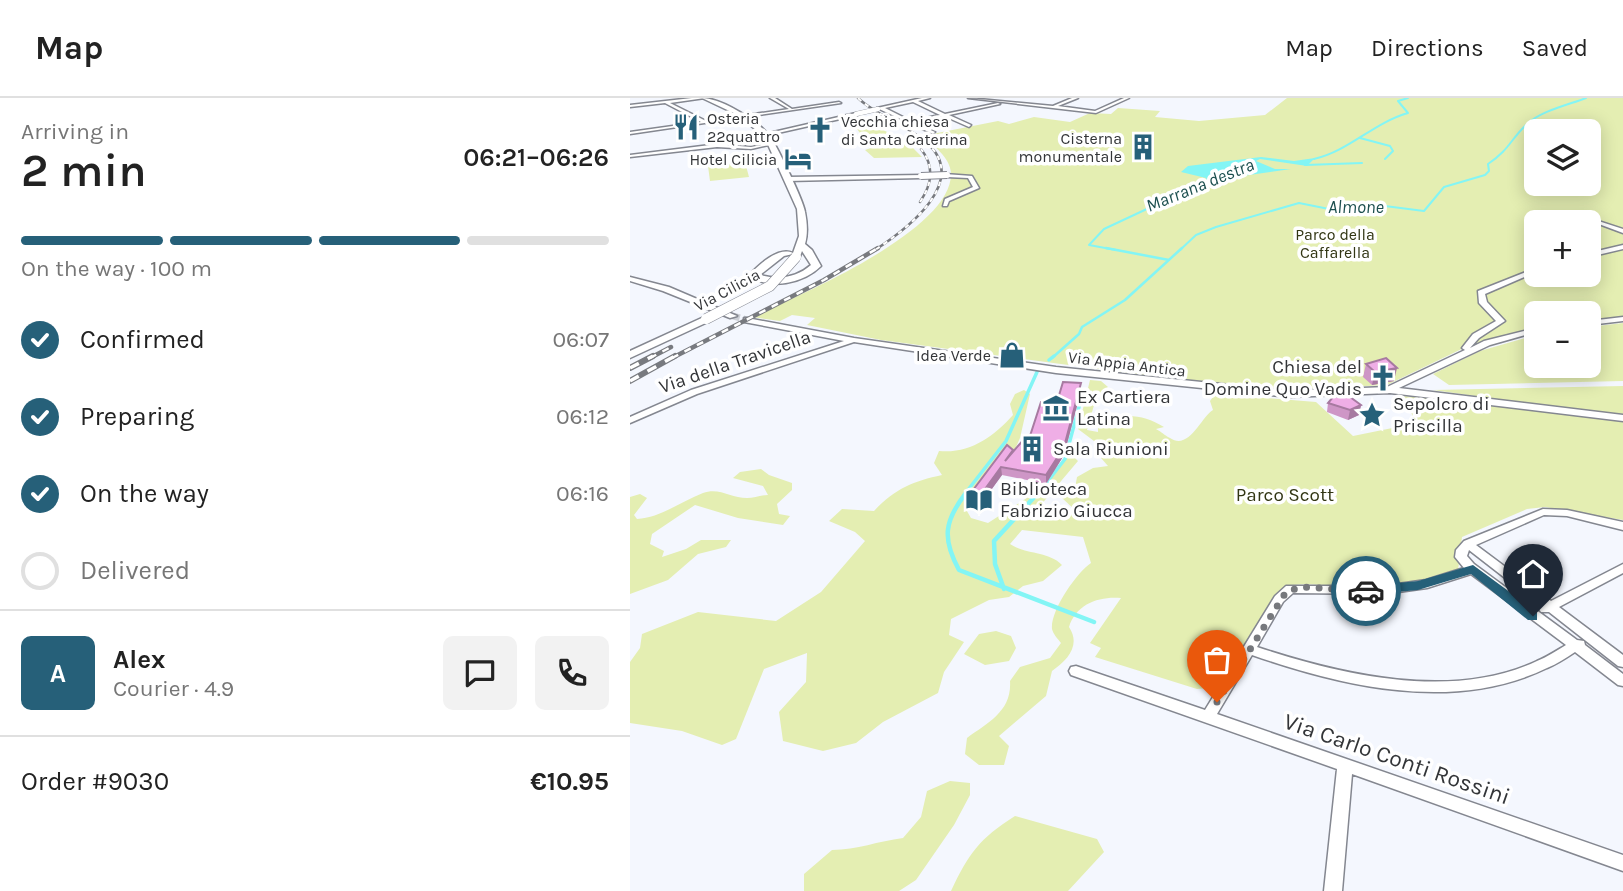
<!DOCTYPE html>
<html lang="en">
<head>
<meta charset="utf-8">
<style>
	body { margin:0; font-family:Karla,sans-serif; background:#f2f2f2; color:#222; height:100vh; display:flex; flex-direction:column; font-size:26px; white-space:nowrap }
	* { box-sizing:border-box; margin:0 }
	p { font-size:23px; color:#767676 }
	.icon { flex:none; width:38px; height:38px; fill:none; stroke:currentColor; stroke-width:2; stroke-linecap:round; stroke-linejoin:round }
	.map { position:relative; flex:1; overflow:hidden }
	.drawer { display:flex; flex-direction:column; background:#fff; width:630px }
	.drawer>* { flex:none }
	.fabs { position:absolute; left:894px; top:21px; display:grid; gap:14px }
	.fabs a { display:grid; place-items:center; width:77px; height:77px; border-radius:10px; background:#fff; box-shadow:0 4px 18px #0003; font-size:35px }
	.pin { position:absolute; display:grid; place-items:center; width:60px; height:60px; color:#fff; margin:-72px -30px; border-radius:50% 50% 50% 0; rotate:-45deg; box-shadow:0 0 7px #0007 }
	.pin .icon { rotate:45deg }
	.courier { position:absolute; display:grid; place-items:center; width:70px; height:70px; margin:-35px; border:5px solid #266079; border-radius:50%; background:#fff; color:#222; box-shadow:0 2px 9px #0007 }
	.head em { font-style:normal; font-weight:600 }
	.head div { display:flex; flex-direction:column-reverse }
	.head { display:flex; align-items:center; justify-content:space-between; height:119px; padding:0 21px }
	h1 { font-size:46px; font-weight:600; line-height:52px }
	.bar { display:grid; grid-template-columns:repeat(4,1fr); gap:10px 7px; align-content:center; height:84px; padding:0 21px }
	.bar i { height:9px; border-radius:5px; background:#e0e0e0 }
	.bar .active { background:#266079 }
	.bar p { grid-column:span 4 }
	.line { display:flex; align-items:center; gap:18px; padding:0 21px; border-top:2px solid #e0e0e0 }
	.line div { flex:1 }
	.round { display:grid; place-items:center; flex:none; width:74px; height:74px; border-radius:10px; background:#f2f2f2 }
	ol { padding:0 21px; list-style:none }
	li { display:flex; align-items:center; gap:21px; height:77px }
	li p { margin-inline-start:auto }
	li .icon { padding:7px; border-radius:50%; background:#266079; color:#fff; stroke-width:4 }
	li:last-child { color:#767676 }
	li i { width:38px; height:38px; border:4px solid #e0e0e0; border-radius:50% }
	header { display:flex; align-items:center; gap:42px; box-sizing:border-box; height:98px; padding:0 35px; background:#fff; border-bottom:2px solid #e0e0e0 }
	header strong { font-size:33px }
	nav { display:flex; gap:38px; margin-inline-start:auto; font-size:24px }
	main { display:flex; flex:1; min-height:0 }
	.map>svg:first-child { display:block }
	.green { fill:#e4eeb2; fill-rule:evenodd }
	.water { fill:#83f5f5 }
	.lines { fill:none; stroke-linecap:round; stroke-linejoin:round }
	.stream-far3 { stroke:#83f5f5; stroke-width:2 }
	.stream-far2 { stroke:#83f5f5; stroke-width:2.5 }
	.stream-far1 { stroke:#83f5f5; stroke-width:3.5 }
	.stream { stroke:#83f5f5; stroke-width:4.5 }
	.minor-tunnel { stroke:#cdd0d6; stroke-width:7; stroke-dasharray:7 3.5; stroke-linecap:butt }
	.minor-casing { stroke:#848790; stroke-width:3 }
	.major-casing { stroke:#848790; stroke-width:3 }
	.minor { fill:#fff; fill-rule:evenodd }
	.major { fill:#fff; fill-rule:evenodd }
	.rail-far2-casing { stroke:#787a7f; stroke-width:2.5 }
	.rail-far1-casing { stroke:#787a7f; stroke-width:4.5 }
	.rail-casing { stroke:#787a7f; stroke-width:6 }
	.rail-far2 { stroke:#fff; stroke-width:2; stroke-dasharray:4.5; stroke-linecap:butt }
	.rail-far1 { stroke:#fff; stroke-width:2.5; stroke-dasharray:7; stroke-linecap:butt }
	.rail { stroke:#fff; stroke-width:3.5; stroke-dasharray:10; stroke-linecap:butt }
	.minor-bridge-far1-casing { stroke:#848790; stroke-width:5; stroke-linecap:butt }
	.minor-bridge-casing { stroke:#848790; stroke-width:8; stroke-linecap:butt }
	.major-bridge-casing { stroke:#848790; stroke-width:11; stroke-linecap:butt }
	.minor-bridge-far1 { stroke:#fff; stroke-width:4.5 }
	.minor-bridge { stroke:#fff; stroke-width:6 }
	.major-bridge { stroke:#fff; stroke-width:10 }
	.wall { fill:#ce96c6 }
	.shaded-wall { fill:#a77aa1 }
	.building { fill:#efaee6; stroke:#a77aa1; stroke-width:2 }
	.route { fill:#266079 }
	.done { stroke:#77797d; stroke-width:7; stroke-dasharray:0 12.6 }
	.labels { text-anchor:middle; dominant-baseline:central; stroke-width:7; stroke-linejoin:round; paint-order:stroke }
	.far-poi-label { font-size:16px; fill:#333538; stroke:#fff; text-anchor:end }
	.far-park-label { font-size:16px; fill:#323614; stroke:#fff }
	.far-street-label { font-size:16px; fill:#333538; stroke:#fff }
	.far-water-label { font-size:18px; font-style:italic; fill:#1b4e4e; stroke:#fff }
	.street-label { font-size:19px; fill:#333538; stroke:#fff }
	.poi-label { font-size:19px; fill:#333538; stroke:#fff; text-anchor:start }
	.park-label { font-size:19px; fill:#323614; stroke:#fff }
	.near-street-label { font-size:23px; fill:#333538; stroke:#fff }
</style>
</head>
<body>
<header>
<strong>Map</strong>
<nav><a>Map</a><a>Directions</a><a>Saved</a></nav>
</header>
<main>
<section class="drawer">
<div class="head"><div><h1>2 min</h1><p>Arriving in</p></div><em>06:21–06:26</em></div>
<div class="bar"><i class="active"></i><i class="active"></i><i class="active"></i><i></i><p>On the way · 100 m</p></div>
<ol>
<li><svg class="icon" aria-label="check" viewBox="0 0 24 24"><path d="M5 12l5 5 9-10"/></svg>Confirmed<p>06:07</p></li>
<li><svg class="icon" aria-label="check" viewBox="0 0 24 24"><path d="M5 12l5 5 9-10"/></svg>Preparing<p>06:12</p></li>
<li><svg class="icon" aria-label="check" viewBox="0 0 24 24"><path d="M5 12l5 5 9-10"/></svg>On the way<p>06:16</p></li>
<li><i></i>Delivered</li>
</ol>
<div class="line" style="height:126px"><b class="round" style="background:#266079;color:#fff">A</b><div><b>Alex</b><p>Courier · 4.9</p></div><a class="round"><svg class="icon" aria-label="chat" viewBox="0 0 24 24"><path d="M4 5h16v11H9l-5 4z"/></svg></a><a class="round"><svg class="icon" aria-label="phone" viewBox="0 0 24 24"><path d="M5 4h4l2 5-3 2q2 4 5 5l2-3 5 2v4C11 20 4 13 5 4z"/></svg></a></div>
<div class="line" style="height:91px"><div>Order #9030</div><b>€10.95</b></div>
</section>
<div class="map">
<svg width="993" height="793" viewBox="0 0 993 793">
	<rect width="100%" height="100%" fill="#f4f7fe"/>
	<path class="green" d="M657,0H993V219L961,222L959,215H906V229L840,247L757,287L633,293L251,242L177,227L185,220L162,217L150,223L122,219C167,198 323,133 321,75C320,59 303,47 292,38L368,23L379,26L404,19L440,24L460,15L481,16L488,10L530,13L525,19L569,23L635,17ZM906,33H959V86H906ZM906,124H959V177H906Z
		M246,28L279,46L292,59L244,60L235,52L241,50L227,31Z
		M115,64L119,79L80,83L78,68Z
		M993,225V283L819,287L803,276L850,253L906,237V268H959V229Z
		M460,282L471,283L478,289L466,300L457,332L468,334V325C491,315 512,315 534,329L526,331C532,334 534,337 540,340C559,353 571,319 583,312L580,303L585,296L686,304L723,338L787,325L771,298L829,301L993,323V422L915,409L897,411L832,439L828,473C791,486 750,491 710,489C689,488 672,483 652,490L589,589L567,591L465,559L471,550L460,545L491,500C469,498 446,506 439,529C451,547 438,562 422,573L416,598L369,638L379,648L374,667H349L335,656L337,640C359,624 382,613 380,583L390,569L420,560L431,545C428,541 423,536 422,531C420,513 447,474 461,465L453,439L392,432L380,446C396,457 418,453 432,467L413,483L393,488L379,499L359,502L321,521L319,537L334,544L314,574L308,595L253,624L226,645L193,653L153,643L149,614L176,584L177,555L134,571L106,641L92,647L52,633L0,625V564L10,550L12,536L68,514L146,523L191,494L235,443L225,434L199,423L212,411L244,413C264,391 284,383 312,377L304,365L309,353C340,356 363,339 383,317L380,306L385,296L394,292L400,296L390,340L382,358L371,363L334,408L341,420L358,425L417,387L433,361L443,358L448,363L410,408L416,412H445L432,400L445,390L447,379L463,370L478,368L464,352L478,353L480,348L468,346L448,331Z
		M993,288V319L803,292Z
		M131,371L139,377L162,385V392L147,406L149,416L160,418L153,427L108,420L65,407L22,436L20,446L34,453L32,459L56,451L71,442H101L96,449L68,456L38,482L0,496V399L10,396L17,400L4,417L7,421C30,420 52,403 73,395C89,389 101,400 117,400C124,400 131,397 138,397L133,388L103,380L110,374Z
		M366,533L381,538L386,550L379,563L355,567L334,556L349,536Z
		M320,683L340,685V697L324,727L286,782L269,793H174V776L202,752C227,752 248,743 273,740L291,719L297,693Z
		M385,718L467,741L474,754L438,793H321C339,755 349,741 385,718Z"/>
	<path class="water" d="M631,59L664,63L685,60L677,68L630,61L626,63L645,71H661L577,83L576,80L551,74L558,68Z"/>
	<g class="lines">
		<path class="stream-far3" d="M730,40L760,48L763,53L755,61
			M684,61C719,53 743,25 778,15L768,3L778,0
			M675,67L732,65
			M486,152L459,147L474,131L581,81
			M550,152L566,137L586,129L669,105L709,113L747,107L794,113L814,89L855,77L859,73L858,66C880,51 880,42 896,27C910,13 938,7 956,0"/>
		<path class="stream-far2" d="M476,150L539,162
			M422,260L449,236L452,229L495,202L552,150"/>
		<path class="stream-far1" d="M419,262L424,258
			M334,397L376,343L407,274
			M407,397L435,361L453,294"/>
		<path class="stream" d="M336,395C314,423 312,441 329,472L464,524
			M374,491L365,466L364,443L408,395"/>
		<path class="minor-tunnel" d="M103,218L117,222"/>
		<g class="minor-casing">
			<path id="minor" d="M62,0H75L40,5L76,23L159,11L140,0H145L162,11L209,4L211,5L0,36V34L71,24L35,5L0,9V7Z
				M292,0H300L288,3L315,16L368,5L370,6L319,17L341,27L339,29L314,18L285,25L305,34L303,36L247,10ZM283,4L310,17L281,23L255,10Z
				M338,0L423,8L442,0H448L428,8L465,13L494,0H499L466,15Z
				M226,15L228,17L139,37L96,42L95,46L97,47L121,49L141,45L143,46L121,51L87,49L0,59V57L88,46L91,45L92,41L94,40L139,35Z
				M315,76L342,78L349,90L319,103L317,108H313L315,101L343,89L338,80L317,79Z
				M293,77L291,80L157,83L154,81L157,79Z
				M950,117L993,131V135L950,119Z
				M993,147V151L959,159V155Z
				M906,170V174L855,196L857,204L875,223L849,240L840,250L854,243L906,230V234L860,247L769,290L993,317V323L760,295L659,299L426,275L224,244L67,296L0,325V319L61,292L214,243L114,224V220H117L224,240L426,269L659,293L757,289L835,252L832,250L843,236L866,223L849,205L848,193Z
				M0,179L39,189L107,218L100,220L33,193L0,183Z
				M993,219V223L959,227V223Z
				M913,411L937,412L993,424V432L937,418L914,417L846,447L921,503L993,466V475L929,509L993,557V569L988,568L919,514H911L909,511L911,508L839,452L837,458L844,466L947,542L954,543L955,547L993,576V588L988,587L945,554C936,560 927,566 917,570C824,615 714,589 622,557L587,616L993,757V773L722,676L712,793H694L707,671L441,577L439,573L441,569L446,568L575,612L645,498L656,488H754L796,482L834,470L825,459L826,452L834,443ZM841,476L936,547C926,553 917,559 907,563C822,603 712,577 627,549L653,504L663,495L754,496L797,490Z"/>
		</g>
		<g class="major-casing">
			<path id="major" d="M72,0C91,0 131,24 141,40C148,50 173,102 175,114C177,124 178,136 175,146L182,152L191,168C173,186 140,192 118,178C129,167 148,148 163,155L169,138L167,111L135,40L110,18ZM172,153L181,167C166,180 148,182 130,177L154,158L163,156V161H169Z
				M76,218L81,221L80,223L0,260V253Z"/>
		</g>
		<use href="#minor" class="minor"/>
		<use href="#major" class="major"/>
		<g class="rail-far2-casing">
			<path id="rail-far2" d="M228,0C248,19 276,26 296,44C341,83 277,131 245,152
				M290,104C302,86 305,69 291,51"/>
		</g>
		<g class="rail-far1-casing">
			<path id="rail-far1" d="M20,260L41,249
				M42,260L194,182L248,150"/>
		</g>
		<g class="rail-casing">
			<path id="rail" d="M0,270L23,258
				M0,283L45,258"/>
		</g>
		<use href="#rail-far2" class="rail-far2"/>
		<use href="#rail-far1" class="rail-far1"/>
		<use href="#rail" class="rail"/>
		<g class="minor-bridge-far1-casing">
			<path id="minor-bridge-far1" d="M226,16L248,11"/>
		</g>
		<g class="minor-bridge-casing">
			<path id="minor-bridge" d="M291,78L317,77"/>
		</g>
		<g class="major-bridge-casing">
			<path id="major-bridge" d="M76,221L140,188L166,159"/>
		</g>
		<use href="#minor-bridge-far1" class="minor-bridge-far1"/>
		<use href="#minor-bridge" class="minor-bridge"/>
		<use href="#major-bridge" class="major-bridge"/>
	</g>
	<path class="wall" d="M736,266L764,283L742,287L733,279Z
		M451,285V293L434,357L416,386L372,377L348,410L339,408L337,400L383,354L399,341L427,304Z
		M698,305L731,307L729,317L718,322L697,314Z"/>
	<path class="shaded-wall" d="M767,270L764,283L742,287L745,274Z
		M451,285V293L434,357L416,386V377Z
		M731,307L729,317L718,322L720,312Z
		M371,369L372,377L348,410L347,402Z"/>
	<path class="building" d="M756,260L767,270L745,274L736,266Z
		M433,284L451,285L434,349L416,377L371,369L347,402L337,400L377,347L383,352L375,363L395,340L399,341L411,304H427Z
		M703,299H720L731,307L720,312L698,305Z"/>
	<path class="route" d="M843,467L907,514V522H898L841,476L788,492L736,497L730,493L736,488L788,483Z"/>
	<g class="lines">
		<path class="done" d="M587,604L656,494L671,489L736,493"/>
	</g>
	<defs>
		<g id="restaurant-bare" transform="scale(2.1)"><path d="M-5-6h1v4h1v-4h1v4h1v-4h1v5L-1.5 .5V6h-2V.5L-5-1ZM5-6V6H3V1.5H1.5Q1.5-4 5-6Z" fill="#266079" stroke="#fff" stroke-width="2.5" paint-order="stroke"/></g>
		<g id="church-bare" transform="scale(2.1)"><path d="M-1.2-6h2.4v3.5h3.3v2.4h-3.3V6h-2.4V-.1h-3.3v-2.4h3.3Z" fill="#266079" stroke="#fff" stroke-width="2.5" paint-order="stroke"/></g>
		<g id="building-bare" transform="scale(2.1)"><path d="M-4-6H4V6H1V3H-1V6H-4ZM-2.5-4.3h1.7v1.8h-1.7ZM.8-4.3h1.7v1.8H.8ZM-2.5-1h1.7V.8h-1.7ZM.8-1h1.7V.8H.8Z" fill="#266079" stroke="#fff" stroke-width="2.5" paint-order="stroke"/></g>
		<g id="hotel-bare" transform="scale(2.1)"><path d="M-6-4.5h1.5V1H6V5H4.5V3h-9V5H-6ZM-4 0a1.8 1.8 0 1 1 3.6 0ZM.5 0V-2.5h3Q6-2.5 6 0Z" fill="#266079" stroke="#fff" stroke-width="2.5" paint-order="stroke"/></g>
		<g id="shop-bare" transform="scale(2.1)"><path d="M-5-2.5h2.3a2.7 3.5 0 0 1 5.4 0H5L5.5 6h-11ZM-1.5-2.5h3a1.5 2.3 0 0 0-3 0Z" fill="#266079" stroke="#fff" stroke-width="2.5" paint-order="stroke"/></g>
		<g id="museum-bare" transform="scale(2.1)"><path d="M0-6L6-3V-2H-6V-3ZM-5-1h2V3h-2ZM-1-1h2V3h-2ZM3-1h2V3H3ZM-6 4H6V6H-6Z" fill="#266079" stroke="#fff" stroke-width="2.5" paint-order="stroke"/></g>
		<g id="sight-bare" transform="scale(2.1)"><path d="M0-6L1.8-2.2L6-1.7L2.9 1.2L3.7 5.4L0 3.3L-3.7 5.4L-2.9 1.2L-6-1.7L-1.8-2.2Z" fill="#266079" stroke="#fff" stroke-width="2.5" paint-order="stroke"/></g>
		<g id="library-bare" transform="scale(2.1)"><path d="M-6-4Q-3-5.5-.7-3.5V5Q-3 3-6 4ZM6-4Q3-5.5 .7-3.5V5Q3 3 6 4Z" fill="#266079" stroke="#fff" stroke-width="2.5" paint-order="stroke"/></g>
	</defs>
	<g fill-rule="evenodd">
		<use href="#restaurant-bare" x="56" y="29"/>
		<use href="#church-bare" x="190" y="32"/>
		<use href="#building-bare" x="513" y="49"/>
		<use href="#hotel-bare" x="168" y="61"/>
		<use href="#shop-bare" x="382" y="257"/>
		<use href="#church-bare" x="753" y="280"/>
		<use href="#museum-bare" x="426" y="310"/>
		<use href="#sight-bare" x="742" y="317"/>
		<use href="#building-bare" x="402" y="351"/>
		<use href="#library-bare" x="349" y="402"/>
	</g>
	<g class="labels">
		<g class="far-poi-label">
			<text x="77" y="20" text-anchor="start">Osteria<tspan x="77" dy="18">22quattro</tspan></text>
			<text x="211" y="23" text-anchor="start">Vecchia chiesa<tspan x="211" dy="18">di Santa Caterina</tspan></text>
			<text x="492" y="40">Cisterna<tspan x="492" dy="18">monumentale</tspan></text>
			<text x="147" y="61">Hotel Cilicia</text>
			<text x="361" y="257">Idea Verde</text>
		</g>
		<g class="far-park-label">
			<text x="705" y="136">Parco della<tspan x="705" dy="18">Caffarella</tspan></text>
		</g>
		<g class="far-street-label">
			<text transform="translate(97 192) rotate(-28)">Via Cilicia</text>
			<text transform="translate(497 266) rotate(7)">Via Appia Antica</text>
		</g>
		<g class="far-water-label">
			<text transform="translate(570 87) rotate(-22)">Marrana destra</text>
			<text x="726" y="109">Almone</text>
		</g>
		<g class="street-label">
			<text transform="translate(105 264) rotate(-19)">Via della Travicella</text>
		</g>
		<g class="poi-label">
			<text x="732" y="269" text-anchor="end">Chiesa del<tspan x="732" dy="22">Domine Quo Vadis</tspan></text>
			<text x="447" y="299">Ex Cartiera<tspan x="447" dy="22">Latina</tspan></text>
			<text x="763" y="306">Sepolcro di<tspan x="763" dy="22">Priscilla</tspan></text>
			<text x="423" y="351">Sala Riunioni</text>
			<text x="370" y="391">Biblioteca<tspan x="370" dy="22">Fabrizio Giucca</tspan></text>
		</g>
		<g class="park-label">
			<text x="655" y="397">Parco Scott</text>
		</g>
		<g class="near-street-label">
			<text transform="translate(767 661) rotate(19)">Via Carlo Conti Rossini</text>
		</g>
	</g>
</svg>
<div class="fabs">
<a><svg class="icon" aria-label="layers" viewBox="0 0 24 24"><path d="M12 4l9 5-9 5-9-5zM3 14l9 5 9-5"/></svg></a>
<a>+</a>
<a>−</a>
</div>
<div class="pin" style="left:587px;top:604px;background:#ea580c"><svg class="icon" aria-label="bag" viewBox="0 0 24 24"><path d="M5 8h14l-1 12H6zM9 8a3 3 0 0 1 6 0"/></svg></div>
<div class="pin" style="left:903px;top:518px;background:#1f2937"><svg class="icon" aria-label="home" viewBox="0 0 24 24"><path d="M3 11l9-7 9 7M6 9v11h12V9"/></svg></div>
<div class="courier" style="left:736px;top:493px"><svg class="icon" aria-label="car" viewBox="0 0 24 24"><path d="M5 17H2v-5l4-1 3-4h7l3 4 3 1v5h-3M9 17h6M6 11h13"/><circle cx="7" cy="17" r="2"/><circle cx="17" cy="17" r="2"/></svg></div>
</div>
</main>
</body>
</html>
